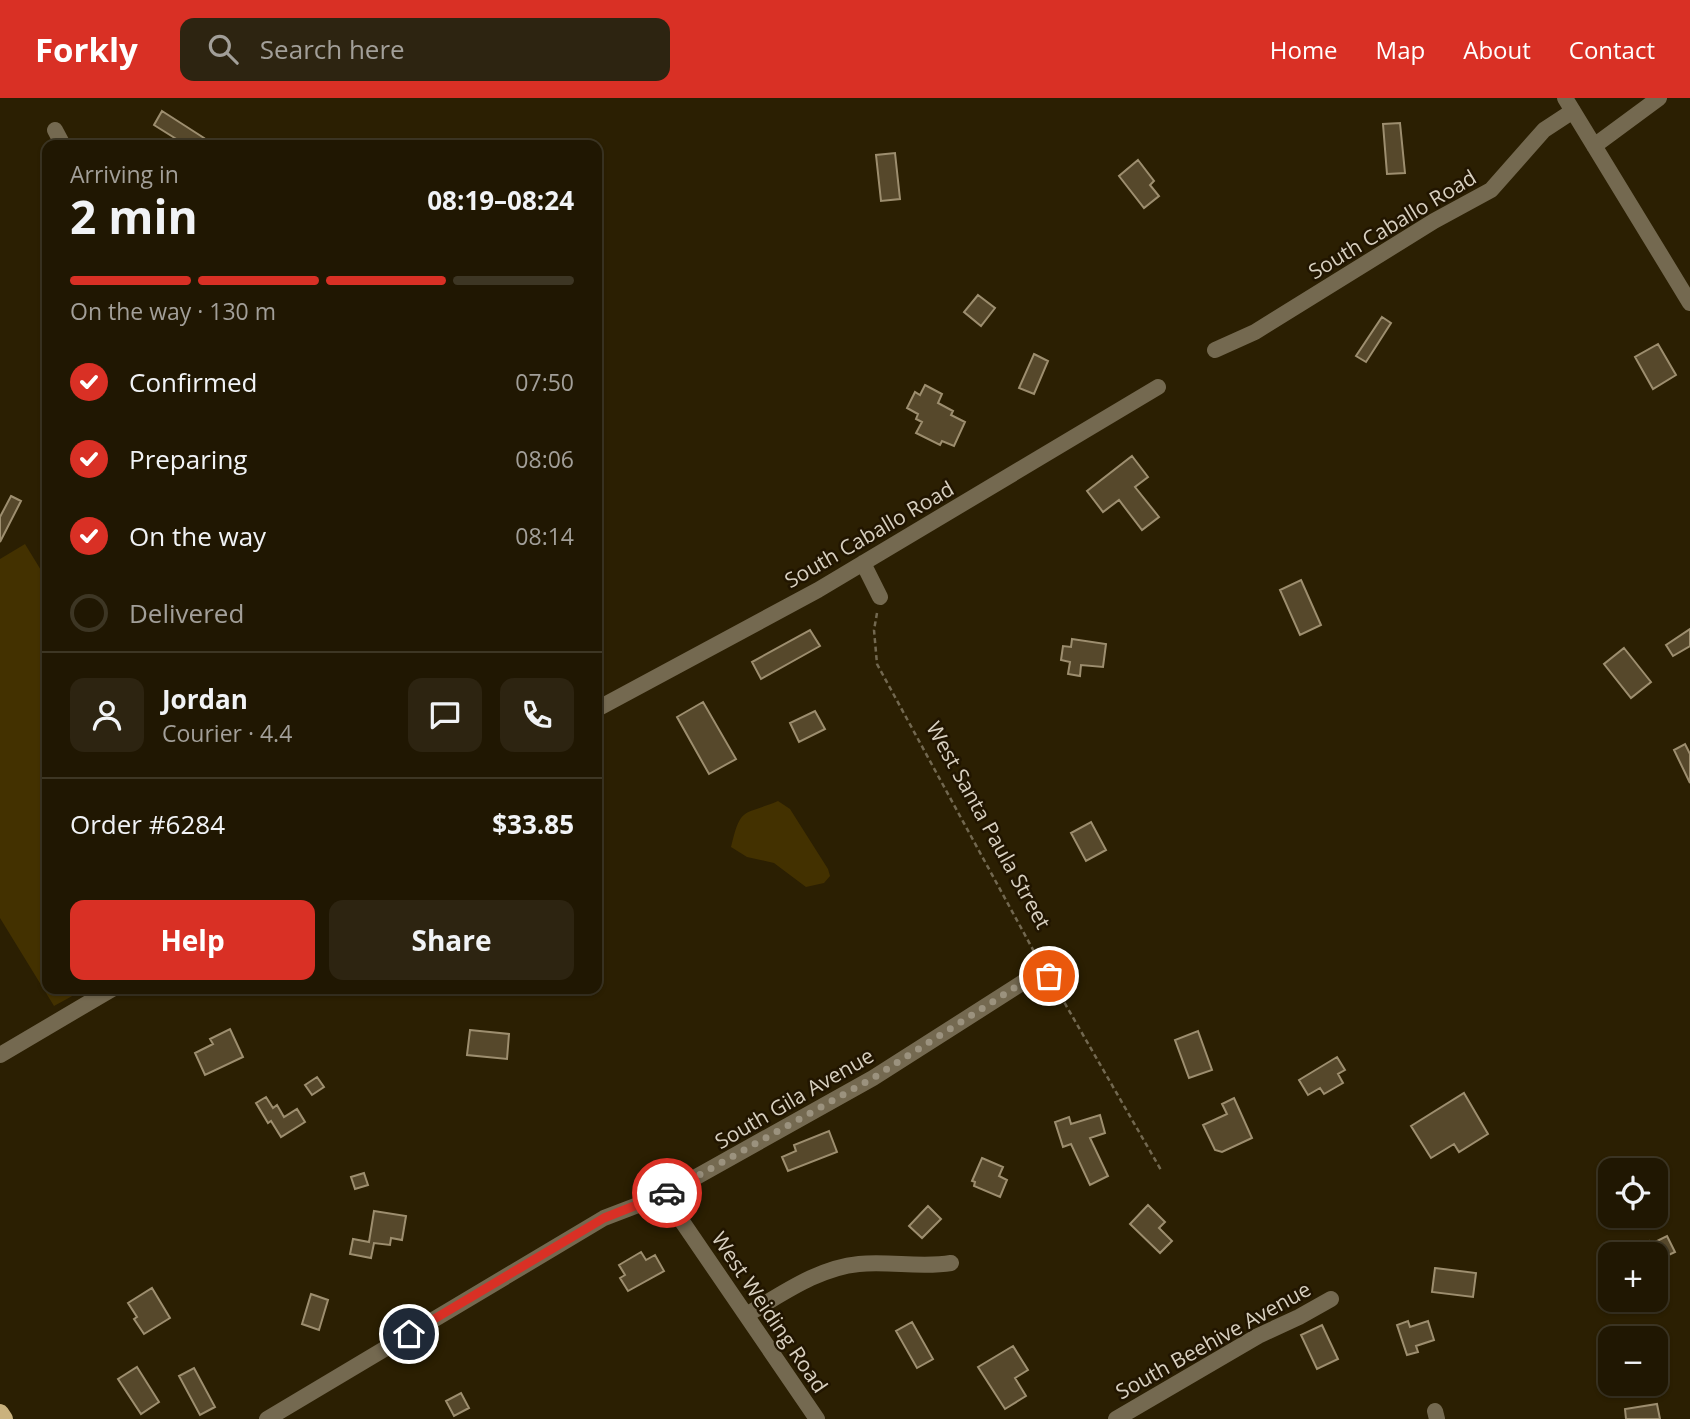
<!DOCTYPE html>
<html lang="en">
<head>
<meta charset="utf-8">
<style>
	body { margin:0; font-family:"Open Sans",sans-serif; background:#2d2411; color:#f1f3f6; height:100vh; display:flex; flex-direction:column; font-size:26px; white-space:nowrap }
	* { box-sizing:border-box; margin:0 }
	p { font-size:23px; color:#a29f99 }
	.icon { flex:none; width:38px; height:38px; fill:none; stroke:currentColor; stroke-width:2; stroke-linecap:round; stroke-linejoin:round }
	.map { position:relative; flex:1; overflow:hidden }
	.panel { position:absolute; left:42px; top:42px; width:560px; height:854px; display:flex; flex-direction:column; background:#201702; border-radius:14px; box-shadow:0 2px 5px #0004,0 0 0 2px #3d3624 }
	.panel>* { flex:none }
	.fabs { position:absolute; left:1598px; top:1060px; display:grid; gap:14px }
	.fabs a { display:grid; place-items:center; width:70px; height:70px; border-radius:14px; background:#201702; box-shadow:0 2px 5px #0004,0 0 0 2px #3d3624; font-size:35px }
	.pin { position:absolute; display:grid; place-items:center; width:60px; height:60px; color:#fff; margin:-30px; border:4px solid #fff; border-radius:50%; box-shadow:0 2px 7px #0007 }
	.courier { position:absolute; display:grid; place-items:center; width:70px; height:70px; margin:-35px; border:5px solid #d93025; border-radius:50%; background:#fff; color:#222; box-shadow:0 2px 9px #0007 }
	.summary em { font-style:normal; font-weight:700 }
	.summary div { display:flex; flex-direction:column-reverse }
	.summary { display:flex; align-items:center; justify-content:space-between; height:119px; padding:0 28px }
	h1 { font-size:46px; font-weight:700; line-height:52px }
	.bar { display:grid; grid-template-columns:repeat(4,1fr); gap:10px 7px; align-content:center; height:84px; padding:0 28px }
	.bar i { height:9px; border-radius:5px; background:#3d3624 }
	.bar .selected { background:#d93025 }
	.bar p { grid-column:span 4 }
	.line { display:flex; align-items:center; gap:18px; padding:0 28px; border-top:2px solid #3d3624 }
	.line div { flex:1 }
	.round { display:grid; place-items:center; flex:none; width:74px; height:74px; border-radius:14px; background:#2d2411 }
	ol { padding:0 28px; list-style:none }
	li { display:flex; align-items:center; gap:21px; height:77px }
	li p { margin-inline-start:auto }
	li .icon { padding:7px; border-radius:50%; background:#d93025; color:#fff; stroke-width:4 }
	li:last-child { color:#a29f99 }
	li i { width:38px; height:38px; border:4px solid #3d3624; border-radius:50% }
	.action { display:flex; gap:14px; margin-top:auto; padding:14px 28px }
	.action a { flex:1; height:80px; border-radius:14px; background:#d93025; color:#fff; font-size:28px; font-weight:700; line-height:80px; text-align:center }
	.action a+a { background:#2d2411; color:#f1f3f6 }
	header { display:flex; align-items:center; gap:42px; box-sizing:border-box; height:98px; padding:0 35px; background:#d93025; color:#fff }
	header strong { font-size:33px }
	nav { display:flex; gap:38px; margin-inline-start:auto; font-size:24px }
	.search { width:490px; height:63px; background:#2d2411; display:flex; align-items:center; gap:18px; box-sizing:border-box; padding:0 24px; border-radius:14px; color:#a29f99; font-size:26px }
	.map>svg:first-child { display:block }
	.green { fill:#433100 }
	.building { fill:#56482b; stroke:#9d8e6f; stroke-width:2 }
	.lines { fill:none; stroke-linecap:round; stroke-linejoin:round }
	.path { stroke:#726850; stroke-width:2.5; stroke-dasharray:5 3.5; stroke-linecap:butt }
	.minor { stroke:#746950; stroke-width:16 }
	.major { stroke:#cab27e; stroke-width:18 }
	.done { stroke:#9b927e; stroke-width:7; stroke-dasharray:0 12.6 }
	.route { stroke:#d93025; stroke-width:9 }
	.labels { text-anchor:middle; dominant-baseline:central; stroke-width:5; stroke-linejoin:round; paint-order:stroke }
	.street-label { font-size:21px; fill:#d8d0c0; stroke:#211500 }
</style>
</head>
<body>
<header>
<strong>Forkly</strong>
<div class="search"><svg class="icon" aria-label="search" viewBox="0 0 24 24"><circle cx="10" cy="10" r="6"/><path d="M15 15l6 6"/></svg>Search here</div>
<nav><a>Home</a><a>Map</a><a>About</a><a>Contact</a></nav>
</header>
<div class="map">
<svg width="1690" height="1321" viewBox="0 0 1690 1321">
	<rect width="100%" height="100%" fill="#2b1f02"/>
	<path class="green" d="M25,446L47,482V891H85L54,908L0,820V461Z
		M778,703L790,711L828,771L830,778L824,785L806,789L774,765L747,759L731,749C741,707 743,718 778,703Z"/>
	<path class="building" d="M162,13L204,40L199,47H186L154,27Z
		M1400,25L1405,75L1387,76L1383,26Z
		M895,55L900,101L881,103L876,57Z
		M1138,62L1154,83L1150,87L1159,98L1144,110L1119,78Z
		M978,197L995,210L981,228L964,214Z
		M1382,219L1391,225L1366,264L1356,258Z
		M1658,246L1676,277L1653,291L1635,259Z
		M1034,256L1048,263L1034,296L1019,290Z
		M925,287L942,296L938,305L953,313L951,317L965,324L954,348L942,343L940,347L916,335L922,324L916,321L918,316L907,310L915,294L920,297Z
		M1132,358L1148,379L1135,389L1159,419L1142,432L1119,402L1103,414L1087,393Z
		M11,398L21,403L0,444V419Z
		M1301,482L1321,527L1300,537L1280,492Z
		M1690,531V548L1673,558L1666,547Z
		M810,532L820,548L761,581L752,564Z
		M1072,541L1106,546L1103,569L1081,567L1080,578L1068,576L1070,564L1061,562L1063,548L1071,549Z
		M1624,550L1651,584L1631,600L1604,566Z
		M703,604L736,661L709,676L677,619Z
		M815,613L825,631L799,644L790,625Z
		M1685,646L1690,656V685L1674,652Z
		M1091,724L1106,752L1086,763L1071,735Z
		M230,931L243,959L205,977L195,955L213,946L210,941Z
		M470,932L509,936L507,961L467,957Z
		M1198,933L1212,972L1189,980L1175,942Z
		M1337,959L1345,972L1338,976L1343,985L1324,996L1320,990L1308,997L1299,982Z
		M317,979L324,989L312,997L305,987Z
		M1464,995L1488,1036L1459,1054L1454,1046L1431,1060L1411,1028Z
		M266,999L273,1010L277,1007L284,1019L297,1011L305,1024L281,1039L271,1023L268,1025L256,1005Z
		M1234,1000L1252,1040L1222,1054L1215,1052L1203,1027L1227,1016L1222,1006Z
		M1100,1017L1105,1035L1090,1040L1108,1078L1090,1087L1071,1046L1063,1049L1055,1024L1069,1019L1071,1026Z
		M829,1033L837,1054L788,1073L782,1059L796,1053L794,1047Z
		M982,1060L1003,1069L999,1078L1007,1082L1000,1099L974,1088L975,1084L972,1083Z
		M364,1075L368,1087L355,1091L351,1079Z
		M1148,1107L1165,1124L1159,1130L1172,1143L1160,1155L1130,1126Z
		M928,1108L941,1121L922,1140L909,1128Z
		M374,1113L406,1118L402,1142L391,1140L390,1147L374,1145L371,1160L350,1156L353,1141L369,1144Z
		M1667,1138L1675,1154L1656,1163V1157H1619L1649,1143L1651,1146Z
		M641,1154L646,1162L655,1157L664,1173L628,1193L620,1180L625,1177L619,1167Z
		M1435,1170L1476,1175L1473,1199L1432,1194Z
		M152,1190L170,1220L144,1236L134,1221L137,1219L128,1205Z
		M311,1196L328,1202L319,1232L302,1226Z
		M1408,1223L1410,1229L1428,1223L1434,1242L1416,1248L1418,1254L1407,1257L1397,1227Z
		M912,1224L933,1261L917,1270L896,1233Z
		M1322,1227L1338,1261L1317,1271L1301,1237Z
		M1013,1248L1028,1272L1015,1280L1026,1298L1005,1311L978,1269Z
		M137,1269L159,1304L141,1316L118,1281Z
		M194,1270L215,1309L200,1317L179,1278Z
		M461,1295L469,1310L454,1318L446,1303Z
		M1657,1306L1660,1321H1626L1625,1311Z"/>
	<g class="lines">
		<path class="path" d="M877,515L874,532L877,566L1037,859
			M1056,890L1161,1072"/>
		<path class="minor" d="M1565,0L1690,205
			M55,32L63,47
			M1594,48L1659,0
			M1215,252L1255,234L1434,123L1491,92L1544,32L1573,13
			M863,465L880,499
			M597,611L818,492L1158,289
			M0,957L112,891
			M664,1097L817,1321
			M746,1217C781,1197 817,1170 859,1166C889,1163 922,1170 951,1165
			M1435,1313L1437,1321
			M267,1321L604,1120L664,1097L873,980L1044,871L1049,878
			M1116,1321L1258,1238L1299,1219L1331,1201"/>
		<path class="major" d="M0,1315L4,1321"/>
	</g>
	<g class="lines">
		<path class="done" d="M667,1095L873,980L1044,871L1049,878"/>
		<path class="route" d="M409,1236L604,1120L667,1095"/>
	</g>
	<g class="labels">
		<g class="street-label">
			<text transform="translate(1392 126) rotate(-31)">South Caballo Road</text>
			<text transform="translate(869 436) rotate(-30)">South Caballo Road</text>
			<text transform="translate(989 727) rotate(61)">West Santa Paula Street</text>
			<text transform="translate(794 1000) rotate(-30)">South Gila Avenue</text>
			<text transform="translate(770 1214) rotate(56)">West Weiding Road</text>
			<text transform="translate(1213 1242) rotate(-29)">South Beehive Avenue</text>
		</g>
	</g>
</svg>
<div class="fabs">
<a><svg class="icon" aria-label="locate" viewBox="0 0 24 24"><circle cx="12" cy="12" r="6"/><path d="M12 2v4M12 18v4M2 12h4M18 12h4"/></svg></a>
<a>+</a>
<a>−</a>
</div>
<div class="pin" style="left:1049px;top:878px;background:#ea580c"><svg class="icon" aria-label="bag" viewBox="0 0 24 24"><path d="M5 8h14l-1 12H6zM9 8a3 3 0 0 1 6 0"/></svg></div>
<div class="pin" style="left:409px;top:1236px;background:#1f2937"><svg class="icon" aria-label="home" viewBox="0 0 24 24"><path d="M3 11l9-7 9 7M6 9v11h12V9"/></svg></div>
<div class="courier" style="left:667px;top:1095px"><svg class="icon" aria-label="car" viewBox="0 0 24 24"><path d="M5 17H2v-5l4-1 3-4h7l3 4 3 1v5h-3M9 17h6M6 11h13"/><circle cx="7" cy="17" r="2"/><circle cx="17" cy="17" r="2"/></svg></div>
<section class="panel">
<div class="summary"><div><h1>2 min</h1><p>Arriving in</p></div><em>08:19–08:24</em></div>
<div class="bar"><i class="selected"></i><i class="selected"></i><i class="selected"></i><i></i><p>On the way · 130 m</p></div>
<ol>
<li><svg class="icon" aria-label="check" viewBox="0 0 24 24"><path d="M5 12l5 5 9-10"/></svg>Confirmed<p>07:50</p></li>
<li><svg class="icon" aria-label="check" viewBox="0 0 24 24"><path d="M5 12l5 5 9-10"/></svg>Preparing<p>08:06</p></li>
<li><svg class="icon" aria-label="check" viewBox="0 0 24 24"><path d="M5 12l5 5 9-10"/></svg>On the way<p>08:14</p></li>
<li><i></i>Delivered</li>
</ol>
<div class="line" style="height:126px"><a class="round"><svg class="icon" aria-label="person" viewBox="0 0 24 24"><circle cx="12" cy="8" r="4"/><path d="M4 21q1-7 8-7t8 7"/></svg></a><div><b>Jordan</b><p>Courier · 4.4</p></div><a class="round"><svg class="icon" aria-label="chat" viewBox="0 0 24 24"><path d="M4 5h16v11H9l-5 4z"/></svg></a><a class="round"><svg class="icon" aria-label="phone" viewBox="0 0 24 24"><path d="M5 4h4l2 5-3 2q2 4 5 5l2-3 5 2v4C11 20 4 13 5 4z"/></svg></a></div>
<div class="line" style="height:91px"><div>Order #6284</div><b>$33.85</b></div>
<div class="action"><a>Help</a><a>Share</a></div>
</section>
</div>
</body>
</html>
